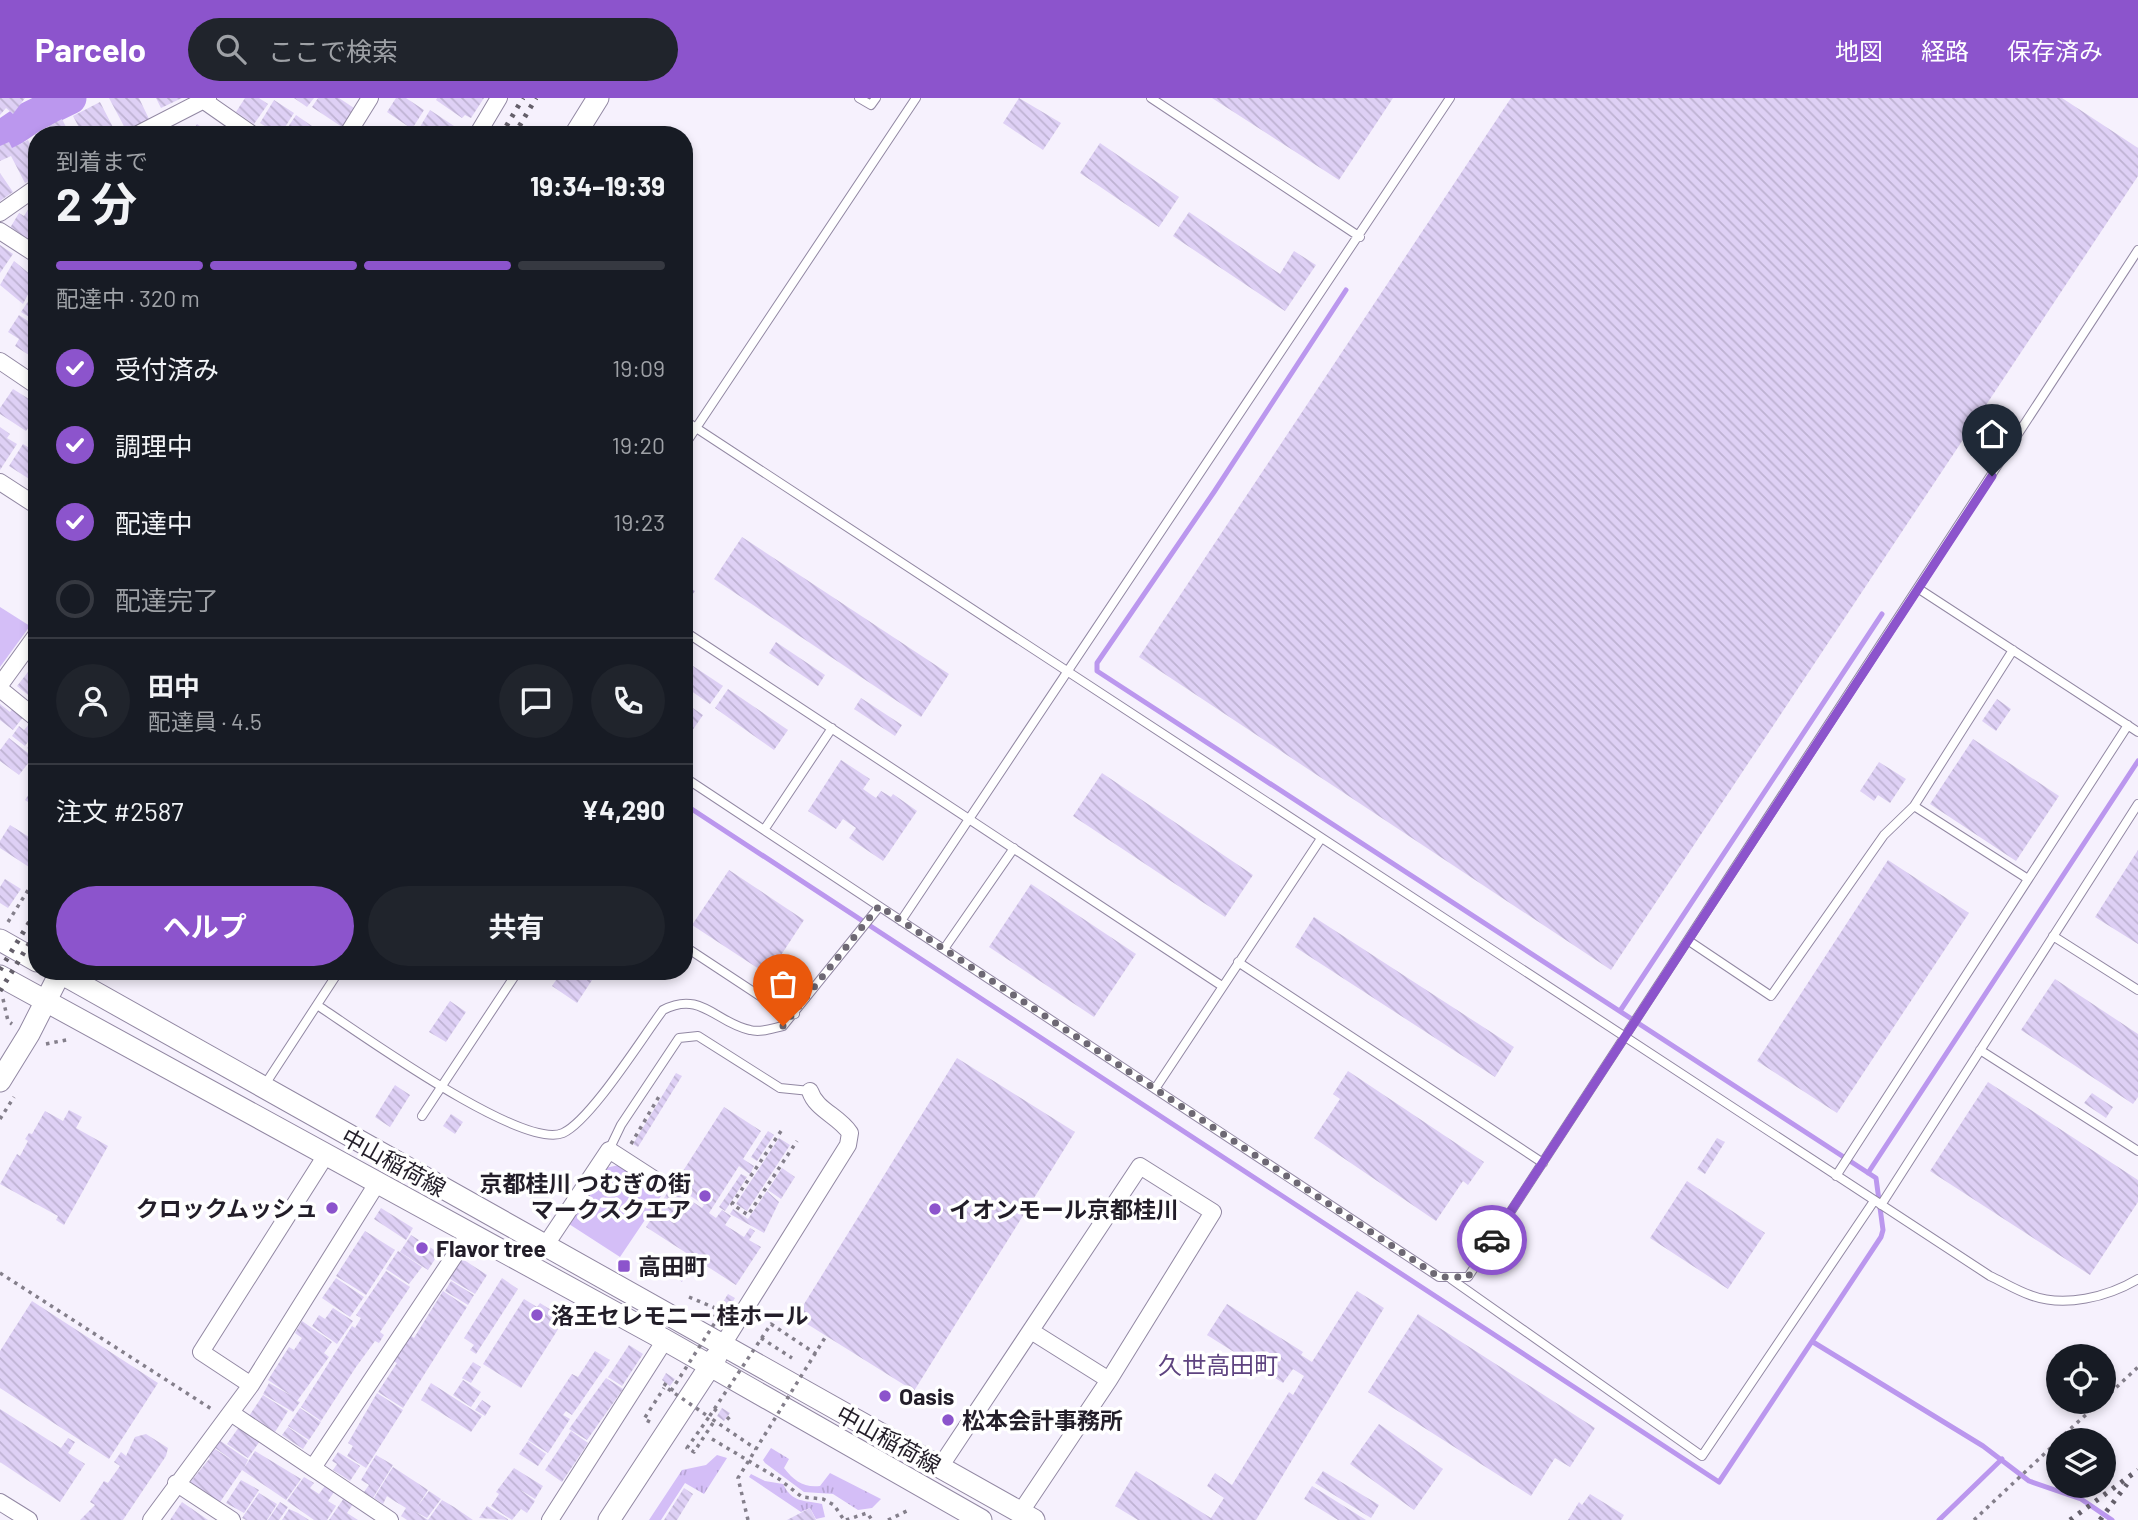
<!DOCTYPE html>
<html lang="ja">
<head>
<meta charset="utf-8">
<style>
	body { margin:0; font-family:Barlow,"Noto Sans JP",sans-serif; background:#20242c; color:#f1f3f6; height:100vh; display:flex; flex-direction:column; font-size:26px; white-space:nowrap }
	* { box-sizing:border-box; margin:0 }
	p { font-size:23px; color:#9ea1a6 }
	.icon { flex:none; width:38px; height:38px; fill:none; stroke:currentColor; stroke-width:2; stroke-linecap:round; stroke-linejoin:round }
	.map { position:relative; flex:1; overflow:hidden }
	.details { position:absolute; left:28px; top:28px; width:665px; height:854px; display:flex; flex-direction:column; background:#171b24; border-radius:28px; box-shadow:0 4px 10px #0003 }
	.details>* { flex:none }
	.fabs { position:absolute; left:2046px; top:1246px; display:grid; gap:14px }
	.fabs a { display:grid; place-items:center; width:70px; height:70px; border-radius:50%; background:#171b24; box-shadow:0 4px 10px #0003; font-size:35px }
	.pin { position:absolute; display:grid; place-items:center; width:60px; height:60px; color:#fff; margin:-72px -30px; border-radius:50% 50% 50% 0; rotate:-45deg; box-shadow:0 0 7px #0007 }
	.pin .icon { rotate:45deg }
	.courier { position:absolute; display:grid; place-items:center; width:70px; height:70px; margin:-35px; border:5px solid #8c54cc; border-radius:50%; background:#fff; color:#222; box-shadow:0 2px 9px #0007 }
	.summary em { font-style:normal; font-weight:700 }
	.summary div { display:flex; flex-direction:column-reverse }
	.summary { display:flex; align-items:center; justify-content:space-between; height:119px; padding:0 28px }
	h1 { font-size:46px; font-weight:700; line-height:52px }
	.bar { display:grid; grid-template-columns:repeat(4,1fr); gap:10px 7px; align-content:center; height:84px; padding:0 28px }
	.bar i { height:9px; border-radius:5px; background:#363941 }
	.bar .on { background:#8c54cc }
	.bar p { grid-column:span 4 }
	.line { display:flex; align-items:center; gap:18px; padding:0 28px; border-top:2px solid #363941 }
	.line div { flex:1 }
	.round { display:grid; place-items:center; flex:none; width:74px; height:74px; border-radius:37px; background:#20242c }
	ol { padding:0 28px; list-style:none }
	li { display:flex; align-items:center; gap:21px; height:77px }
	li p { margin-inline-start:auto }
	li .icon { padding:7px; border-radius:50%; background:#8c54cc; color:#fff; stroke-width:4 }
	li:last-child { color:#9ea1a6 }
	li i { width:38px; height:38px; border:4px solid #363941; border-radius:50% }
	.button { display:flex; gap:14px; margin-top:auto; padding:14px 28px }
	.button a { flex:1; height:80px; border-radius:42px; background:#8c54cc; color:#fff; font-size:28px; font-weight:700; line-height:80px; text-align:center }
	.button a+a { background:#20242c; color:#f1f3f6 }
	header { display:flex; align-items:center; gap:42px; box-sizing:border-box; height:98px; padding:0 35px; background:#8c54cc; color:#fff }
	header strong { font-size:33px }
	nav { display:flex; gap:38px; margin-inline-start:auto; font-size:24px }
	.search { width:490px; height:63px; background:#20242c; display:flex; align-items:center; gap:18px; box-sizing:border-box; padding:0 24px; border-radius:38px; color:#9ea1a6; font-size:26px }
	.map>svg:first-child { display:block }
	.grass { fill:url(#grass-tufts) }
	.green { fill:#d4bef7 }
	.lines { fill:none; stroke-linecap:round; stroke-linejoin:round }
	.stream { stroke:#bb97ee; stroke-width:5 }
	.river { stroke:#bb97ee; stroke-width:33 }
	.building { fill:url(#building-back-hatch) }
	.lane-casing { stroke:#9288a3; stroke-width:10 }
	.street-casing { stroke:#9288a3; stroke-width:18 }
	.secondary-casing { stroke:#9288a3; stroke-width:23 }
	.path { stroke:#847f8b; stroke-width:3.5; stroke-dasharray:3.5 5; stroke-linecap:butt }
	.lane { stroke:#fff; stroke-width:8 }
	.street { stroke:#fff; stroke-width:16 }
	.secondary { stroke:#fff; stroke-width:21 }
	.rail { stroke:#645f6a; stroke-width:5; stroke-dasharray:3.5 7; stroke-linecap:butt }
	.path-bridge { stroke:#847f8b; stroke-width:3.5; stroke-dasharray:3.5 5; stroke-linecap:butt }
	.done { stroke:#6d6873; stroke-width:7; stroke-dasharray:0 12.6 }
	.route { stroke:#8c54cc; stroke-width:9 }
	.poi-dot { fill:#8c54cc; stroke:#fff; stroke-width:2.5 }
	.labels { text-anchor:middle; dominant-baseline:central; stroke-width:7; stroke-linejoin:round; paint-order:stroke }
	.street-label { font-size:23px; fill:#231e29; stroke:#fff }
	.poi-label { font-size:23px; font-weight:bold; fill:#231e29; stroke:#fff; text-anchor:start }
	.neighbourhood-label { font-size:24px; fill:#5e4380; stroke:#fff }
</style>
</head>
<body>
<header>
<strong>Parcelo</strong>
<div class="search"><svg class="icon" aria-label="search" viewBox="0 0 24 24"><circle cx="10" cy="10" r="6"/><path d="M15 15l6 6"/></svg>ここで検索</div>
<nav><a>地図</a><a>経路</a><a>保存済み</a></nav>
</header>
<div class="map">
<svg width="2138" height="1422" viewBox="0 0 2138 1422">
	<defs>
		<pattern id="grass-tufts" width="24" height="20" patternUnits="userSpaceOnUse" patternTransform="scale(1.75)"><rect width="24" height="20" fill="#d4bef7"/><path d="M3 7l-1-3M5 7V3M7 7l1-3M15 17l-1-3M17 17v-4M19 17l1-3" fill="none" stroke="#b6a3d4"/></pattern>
		<pattern id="building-back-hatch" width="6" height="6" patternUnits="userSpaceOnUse" patternTransform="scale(1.75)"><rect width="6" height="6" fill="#ded0f5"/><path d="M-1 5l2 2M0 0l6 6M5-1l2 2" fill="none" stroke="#beb2d2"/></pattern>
	</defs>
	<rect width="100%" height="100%" fill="#f6f1fd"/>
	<path class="grass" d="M771,1350L789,1361L784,1370C794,1383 804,1390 820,1388L830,1375L881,1401L872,1410L858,1412L833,1396L804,1394L765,1365L763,1362Z
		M717,1357L727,1360L704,1396L685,1385L661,1422H649L682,1372L706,1367Z
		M751,1376L765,1383L783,1386C792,1405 804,1402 822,1406L825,1419L816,1421L810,1410L801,1414L749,1379Z"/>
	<path class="green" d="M0,509L30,528L0,569Z
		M619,1067L663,1095L620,1159L569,1126L605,1070Z"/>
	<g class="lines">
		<path class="stream" d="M684,706L1719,1384L1881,1139L1883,1132L1876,1080L1097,573V565L1214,394L1346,192
			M1620,913L1882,516
			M1868,1075L2138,663
			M1813,1244L1983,1348L2029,1383L2081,1401L2112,1422
			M1939,1422L2002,1361"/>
		<path class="river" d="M0,40L31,19L70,0"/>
	</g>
	<path class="building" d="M0,0H25L13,16L6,10L0,17Z
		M109,0H139L149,21L126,32Z
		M156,0H182L161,10Z
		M245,0H259L268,6L254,26L236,14Z
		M294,0H314L307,9Z
		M318,0H339L354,10L342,29L312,9Z
		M396,0H406L424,12L412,31L387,14Z
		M437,0H484L471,20L465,17L462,20L436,2Z
		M1019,0L1061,25L1043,52L1003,25Z
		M1212,0H1393L1339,82Z
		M1511,0H2062L2138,50V78L1611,872L1139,559Z
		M274,2L294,15L280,37H264L268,30L260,25Z
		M100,4L117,37H83L73,18Z
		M430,12L463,34L461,37H421L417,34Z
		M296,17L325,37H286L284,35Z
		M62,21L70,37H42L40,33Z
		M197,26L213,37H190Z
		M28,42L37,59V79L25,85L11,58L0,63V48L9,44L12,50Z
		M1100,45L1179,99L1159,129L1080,75Z
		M0,75L13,94L0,103Z
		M31,107L37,111V129L29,142L10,130L19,115L24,118Z
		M1189,114L1280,176L1294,153L1316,167L1285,213L1173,138Z
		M0,147L13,156L0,175Z
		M14,163L36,181L23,206L0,187Z
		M37,190V224L21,214Z
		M19,217L37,229V251L32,259L15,248L19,241L8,234Z
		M13,291L37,306V317L26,333L0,316V310Z
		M0,329L10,336L7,340L17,346L0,372Z
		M23,346L37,355V386L9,368Z
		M742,439L949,576L921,619L714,481Z
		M684,486L695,493L684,509Z
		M776,544L825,577L818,588L769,555Z
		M684,562L723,588L710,606L684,588Z
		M28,574L37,581V597L33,601L17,588Z
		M728,591L788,632L774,652L715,610Z
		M861,600L902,627L895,638L854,611Z
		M1997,601L2011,611L1996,633L1982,623Z
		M684,604L703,617L692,633L684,628Z
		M0,606L10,614L13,610L24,618L13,632L0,622Z
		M30,625L37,631L25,648L12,638L19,628L24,632Z
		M37,636V658L27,650Z
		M9,640L33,659L19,677L0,663V652Z
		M1973,641L2059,698L2016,763L1930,706Z
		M841,662L870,681L863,691L876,700L881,693L891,699L893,696L917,713L883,763L849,740L856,730L843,721L836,731L808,713Z
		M1879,664L1906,681L1890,705L1878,697L1874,703L1860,693Z
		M1102,675L1253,777L1225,819L1073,718Z
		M37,684V710L25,702Z
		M10,727L37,744V763L32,771L0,750V743Z
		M2138,752V846L2095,819Z
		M1888,762L1969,815L1837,1015L1757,963Z
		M729,772L804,822L768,877L692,827Z
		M5,781L21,791L8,810L0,805V789Z
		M1031,786L1136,856L1094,919L989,849Z
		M1314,819L1514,949L1495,979L1295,849Z
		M562,873H598L577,905L552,888Z
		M2055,881L2138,936V999L2133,1006L2021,932Z
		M450,903L466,914L446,944L429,934Z
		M957,960L1075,1034L914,1293L796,1219Z
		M1348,973L1484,1064L1468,1087L1463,1083L1436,1123L1314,1040L1340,1001L1333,996Z
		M676,975L682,978L638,1049L633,1046Z
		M1988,984L2138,1082V1104L2090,1177L1930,1073Z
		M395,987L410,997L390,1029L375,1019Z
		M2092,995L2113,1009L2106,1020L2084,1005Z
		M724,1009L761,1033L743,1061L754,1068L750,1076L739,1068L709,1115L716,1120L722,1112L731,1118L725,1127L744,1139L750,1130L755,1133L749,1142L761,1149L736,1187L646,1129L671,1089L702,1110L704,1107L674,1087Z
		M69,1012L82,1019L76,1030L108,1048L64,1127L56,1122L58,1118L0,1086L17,1056L20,1058L28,1043L25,1041L29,1035L32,1036L45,1013L63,1023Z
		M451,1016L463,1024L455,1036L443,1028Z
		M768,1033L774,1037L757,1063L751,1059Z
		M779,1040L790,1047L747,1113L736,1106Z
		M1717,1040L1725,1044L1705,1076L1697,1071Z
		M782,1070L795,1079L781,1101L768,1092Z
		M741,1076L747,1079L725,1113L719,1109Z
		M1687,1083L1765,1135L1728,1191L1650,1140Z
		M767,1093L779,1104L764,1135L730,1116L733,1111L748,1121Z
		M381,1110L413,1130L406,1142L374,1121Z
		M365,1133L395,1152L366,1197L336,1178Z
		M411,1137L439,1155L428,1172L400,1154Z
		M398,1153L422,1169L409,1186L386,1171Z
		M458,1158L487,1177L475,1196L445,1178Z
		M683,1167L690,1171L682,1184L675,1179Z
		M386,1173L410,1189L380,1234L384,1237L379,1245L375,1243L356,1269L321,1323L301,1309L352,1228L355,1230L361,1220L356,1217Z
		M336,1180L364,1199L350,1219L322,1200Z
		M502,1180L518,1191L476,1256L470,1252L474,1247L464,1240Z
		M451,1183L474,1197L468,1207L445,1193Z
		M443,1193L467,1209L403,1310L378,1294L397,1265L393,1263L410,1237L414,1240Z
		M1357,1193L1384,1210L1256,1422H1138L1115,1408L1136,1373L1211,1420L1224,1400L1207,1388L1215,1375L1232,1387L1289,1294L1293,1297L1304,1278L1293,1271L1283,1285L1207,1237L1227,1206L1303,1254L1301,1257L1312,1264Z
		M728,1196L735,1200L730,1208L723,1204Z
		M524,1201L537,1209L540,1205L551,1212L548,1216L562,1225L521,1290L483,1266Z
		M32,1203L158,1285L109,1361L0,1290V1253Z
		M333,1210L353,1223L337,1246L312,1228L319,1217L325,1221Z
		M1418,1216L1595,1330L1570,1369L1555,1360L1531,1398L1368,1294Z
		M302,1223L332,1244L324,1255L329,1259L297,1303L300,1304L293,1314L263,1296L269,1285L292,1298L268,1282L289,1249L294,1252L302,1240L295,1235Z
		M629,1247L643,1256L622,1288L608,1279Z
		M595,1253L610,1262L572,1317L566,1313L563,1317L570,1321L548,1355L528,1342L572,1276L578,1279Z
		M473,1264L481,1269L471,1285L462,1280Z
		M666,1275L675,1281L670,1288L662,1282Z
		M606,1280L623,1291L587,1342L569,1331Z
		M463,1282L481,1294L471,1309L453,1297Z
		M431,1285L482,1318L471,1334L421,1302Z
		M377,1295L403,1312L366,1370L347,1358L353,1348L348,1345Z
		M263,1297L288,1313L275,1334L249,1318Z
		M482,1302L491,1308L485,1318L475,1312Z
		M300,1310L321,1324L309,1342L288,1328Z
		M722,1310L730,1315L724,1323L717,1318Z
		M0,1311L61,1350L68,1340L75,1344L68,1355L85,1366L60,1404L0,1364Z
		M1379,1326L1443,1371L1414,1412L1350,1366Z
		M239,1329L260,1343L248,1360L227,1346Z
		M288,1329L308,1343L303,1351L282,1337Z
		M571,1333L588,1345L562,1384L545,1372Z
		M146,1336L168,1350L166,1358L123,1422H80L95,1407L90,1404L104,1383L108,1385L120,1368L114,1364L121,1354L126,1358L135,1339Z
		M219,1342L248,1362L244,1370L255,1353L301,1381L286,1402L242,1372L218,1407L188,1387L210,1360L207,1358L212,1349L239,1367L214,1349Z
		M528,1343L546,1356L538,1368L519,1356Z
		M338,1354L360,1368L350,1383L333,1372L337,1366L332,1363Z
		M376,1357L393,1367L373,1400L364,1394L369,1387L361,1382Z
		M393,1369L428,1392L417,1409L429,1393L441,1401L427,1420L414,1413L428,1422H407L401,1418L406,1410L396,1404L387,1398L383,1406L374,1400Z
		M514,1370L543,1388L535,1401L519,1391L535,1403L527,1415L521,1411L512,1422L491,1408L499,1396L496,1394Z
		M1323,1373L1379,1407L1371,1420L1315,1385Z
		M304,1379L314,1385L310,1390L319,1396L325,1388L334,1394L328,1403L336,1408L327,1422H314L287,1403Z
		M241,1382L259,1392L244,1415L226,1405Z
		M1312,1388L1366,1422H1338L1304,1401Z
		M684,1390L693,1396L677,1422H664Z
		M259,1395L277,1406L267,1422H246L242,1420Z
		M1590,1396L1624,1417L1621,1422H1568L1579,1404L1582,1407Z
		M344,1400L353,1406L347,1415L358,1422H329Z
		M442,1402L454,1409L473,1422H428Z
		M182,1404L208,1422H170Z
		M280,1404L288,1409L279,1422H268Z
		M487,1408L509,1422L479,1420Z
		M810,1410L816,1422H787Z
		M289,1411L298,1415L309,1422H282Z"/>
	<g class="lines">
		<g class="lane-casing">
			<path id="lane" d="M859,0L871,7L876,0
				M1151,0L1360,139
				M684,322L1990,1178C2003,1184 2016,1192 2030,1197C2064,1210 2108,1199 2138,1181
				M684,348L916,0
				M1919,491L2138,634
				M684,533L1222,888
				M684,679L1439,1179H1468L2138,152
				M1914,708L2028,781
				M764,732L832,630
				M901,823L1450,0
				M2053,838L2138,892
				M1689,843L1771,898L1884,737L1914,708L2013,552
				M684,848L775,908L795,916
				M944,851L1014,750
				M1238,864L1543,1065
				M317,907C357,933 522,1053 563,1035C591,1022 642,940 663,912C701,892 716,925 750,932C761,935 773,930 783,928L879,809
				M1980,952L2138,1053
				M264,988L339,873
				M1155,991L1320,742
				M422,1018L518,873
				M609,1052L621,1027L679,940L698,938L780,990L810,993
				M1836,1078L2128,627
				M1881,1107L2138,706
				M1451,1181L1702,1358L1874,1103"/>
		</g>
		<g class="street-casing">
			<path id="street" d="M200,0L253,37
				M136,37L208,0
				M347,37L370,0
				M477,37L499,0
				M0,115L37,89
				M0,133L37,157
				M0,263L37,288
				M0,384L37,408
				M0,587L37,536
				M0,591L37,621
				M545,1148L609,1052L660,1085
				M1031,1233L1109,1282
				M722,1248L848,1047L850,1035C839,1018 816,1012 810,993
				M251,1287L201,1254L326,1057
				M231,1315L390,1422
				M314,1368L469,1136
				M940,1369L1140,1068L1213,1114L1109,1282L1020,1415
				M176,1385L232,1422
				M0,1404L29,1422
				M151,1422L251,1287L378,1084
				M550,1422L665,1242"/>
		</g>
		<g class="secondary-casing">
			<path id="secondary" d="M575,37L598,0
				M0,842L37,863
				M57,873L1034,1422
				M0,878L665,1242L981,1422
				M0,983L29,936L61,873
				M609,1422L716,1259"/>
		</g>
		<path class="path" d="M8,824L37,778
			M3,901L8,923L12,926
			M46,946L71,941
			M0,1021L14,999
			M781,1033L732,1106L748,1117L797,1043
			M631,1046L661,995
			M0,1175L213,1312
			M711,1219L718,1209L727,1206
			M761,1240L792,1260
			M2104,1301L2138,1269
			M714,1311L719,1315
			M727,1319L732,1324
			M650,1324L644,1321L664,1290
			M713,1325L694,1354L687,1350L709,1319L756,1351
			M712,1341L779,1381L802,1399L823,1401L834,1407L844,1422
			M2058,1342L2100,1304
			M846,1422L867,1415L872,1422
			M888,1422L911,1411
			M1974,1422L2058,1343"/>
		<use href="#lane" class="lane"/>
		<use href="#street" class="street"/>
		<use href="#secondary" class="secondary"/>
		<path class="rail" d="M501,37L523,0
			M514,37L536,0
			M0,872L37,812
			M0,893L37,833
			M2070,1422L2138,1372
			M2100,1422L2127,1386"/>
		<path class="path-bridge" d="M689,1199L722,1213
			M666,1285L664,1288L709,1319L771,1226L816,1256
			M671,1293L727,1206
			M748,1422L738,1380L826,1238"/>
	</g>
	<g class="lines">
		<path class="done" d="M783,928L879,808L1439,1179H1468L1492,1142"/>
		<path class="route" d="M1492,1142L1992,378"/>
	</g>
	<g class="poi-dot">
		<circle cx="705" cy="1098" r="7"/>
		<circle cx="332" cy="1110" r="7"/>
		<circle cx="935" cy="1111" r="7"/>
		<circle cx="422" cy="1150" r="7"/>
		<rect x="617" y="1161" width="14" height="14" rx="3.5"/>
		<circle cx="537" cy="1217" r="7"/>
		<circle cx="885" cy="1298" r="7"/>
		<circle cx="948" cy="1322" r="7"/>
	</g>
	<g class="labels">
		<g class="street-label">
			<text transform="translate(394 1064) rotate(29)">中山稲荷線</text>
			<text transform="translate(889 1341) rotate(29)">中山稲荷線</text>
		</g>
		<g class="poi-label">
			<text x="691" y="1085" text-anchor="end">京都桂川 つむぎの街<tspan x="691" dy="26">マークスクエア</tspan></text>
			<text x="318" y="1110" text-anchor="end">クロックムッシュ</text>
			<text x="949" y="1111">イオンモール京都桂川</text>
			<text x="436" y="1150">Flavor tree</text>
			<text x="638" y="1168">高田町</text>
			<text x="551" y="1217">洛王セレモニー 桂ホール</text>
			<text x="899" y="1298">Oasis</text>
			<text x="962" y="1322">松本会計事務所</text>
		</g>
		<g class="neighbourhood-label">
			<text x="1218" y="1266">久世高田町</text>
		</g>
	</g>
</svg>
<div class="fabs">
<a><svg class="icon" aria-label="locate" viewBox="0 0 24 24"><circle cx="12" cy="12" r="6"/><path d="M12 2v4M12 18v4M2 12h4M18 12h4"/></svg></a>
<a><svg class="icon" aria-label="layers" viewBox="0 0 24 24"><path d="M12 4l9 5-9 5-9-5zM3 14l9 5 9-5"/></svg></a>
</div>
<div class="pin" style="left:783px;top:928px;background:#ea580c"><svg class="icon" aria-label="bag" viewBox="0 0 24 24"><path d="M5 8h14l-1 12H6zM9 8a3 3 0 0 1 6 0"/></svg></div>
<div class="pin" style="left:1992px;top:378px;background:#1f2937"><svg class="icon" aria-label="home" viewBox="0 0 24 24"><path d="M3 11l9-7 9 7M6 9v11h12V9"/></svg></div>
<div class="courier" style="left:1492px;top:1142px"><svg class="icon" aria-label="car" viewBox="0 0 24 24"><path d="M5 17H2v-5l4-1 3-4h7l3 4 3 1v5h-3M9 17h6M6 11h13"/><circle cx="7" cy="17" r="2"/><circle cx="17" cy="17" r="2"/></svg></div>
<section class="details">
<div class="summary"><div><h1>2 分</h1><p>到着まで</p></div><em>19:34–19:39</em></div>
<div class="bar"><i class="on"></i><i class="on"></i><i class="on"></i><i></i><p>配達中 · 320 m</p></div>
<ol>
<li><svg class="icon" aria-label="check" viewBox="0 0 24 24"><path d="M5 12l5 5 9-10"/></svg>受付済み<p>19:09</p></li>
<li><svg class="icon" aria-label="check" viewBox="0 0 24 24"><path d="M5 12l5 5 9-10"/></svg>調理中<p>19:20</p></li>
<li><svg class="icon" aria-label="check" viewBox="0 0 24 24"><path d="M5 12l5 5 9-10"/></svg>配達中<p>19:23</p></li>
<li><i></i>配達完了</li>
</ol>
<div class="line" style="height:126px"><a class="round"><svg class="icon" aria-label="person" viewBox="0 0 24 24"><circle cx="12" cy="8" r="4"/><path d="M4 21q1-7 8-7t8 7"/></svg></a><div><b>田中</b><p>配達員 · 4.5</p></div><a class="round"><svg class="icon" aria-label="chat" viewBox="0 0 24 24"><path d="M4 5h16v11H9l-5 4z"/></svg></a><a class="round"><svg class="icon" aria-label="phone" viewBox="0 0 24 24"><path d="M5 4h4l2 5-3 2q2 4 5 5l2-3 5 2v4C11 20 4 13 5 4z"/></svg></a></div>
<div class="line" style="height:91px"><div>注文 #2587</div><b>¥4,290</b></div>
<div class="button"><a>ヘルプ</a><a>共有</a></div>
</section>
</div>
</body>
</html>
